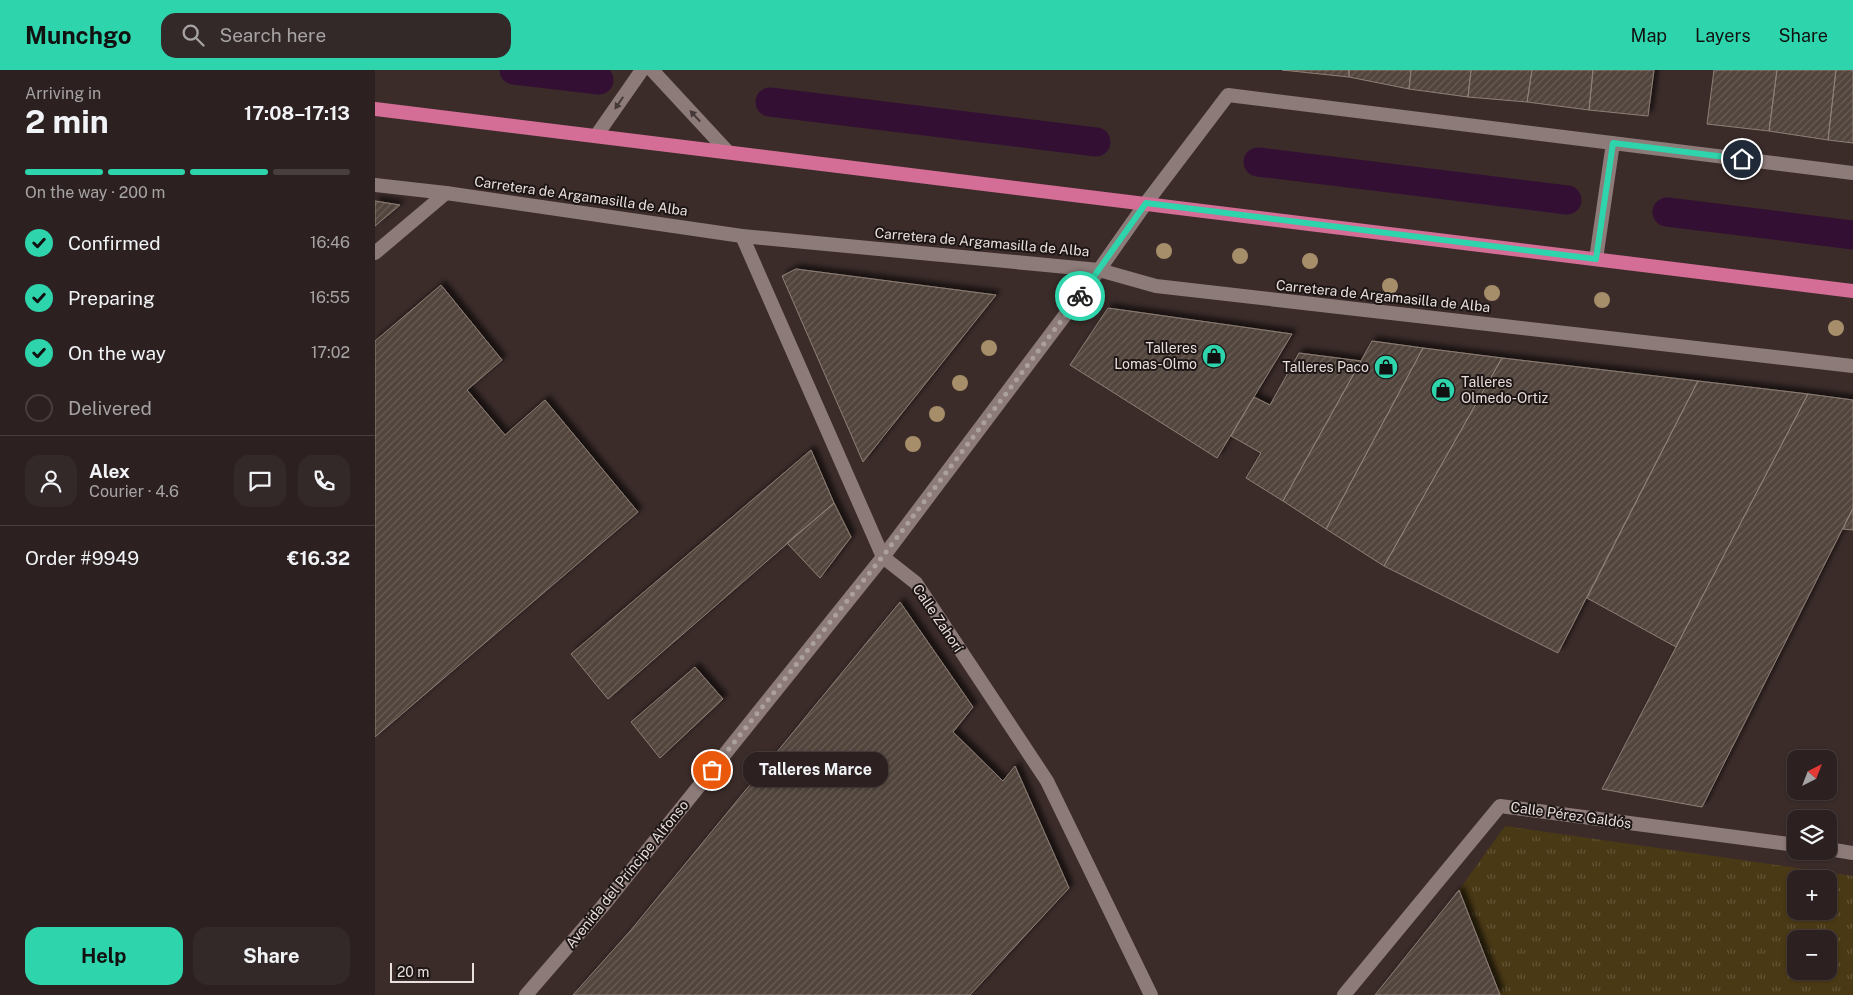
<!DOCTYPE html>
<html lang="en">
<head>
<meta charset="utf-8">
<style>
	body { margin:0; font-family:"Public Sans",sans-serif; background:#342929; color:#f1f3f6; height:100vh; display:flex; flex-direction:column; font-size:19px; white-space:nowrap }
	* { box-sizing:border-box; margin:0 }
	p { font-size:16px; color:#a6a3a5 }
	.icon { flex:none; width:28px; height:28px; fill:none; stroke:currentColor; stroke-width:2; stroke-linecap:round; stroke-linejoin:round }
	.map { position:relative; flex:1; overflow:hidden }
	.side { display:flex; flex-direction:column; background:#2c2120; width:375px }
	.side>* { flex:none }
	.needle { width:32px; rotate:42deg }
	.controls { position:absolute; left:1412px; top:680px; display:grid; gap:10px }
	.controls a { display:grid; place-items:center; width:50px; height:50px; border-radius:10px; background:#2c2120; box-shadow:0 1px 4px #0004,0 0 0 1px #483e3e; font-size:25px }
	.scale { position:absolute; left:15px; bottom:12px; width:84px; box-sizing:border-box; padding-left:5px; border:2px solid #e8dedc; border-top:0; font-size:14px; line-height:18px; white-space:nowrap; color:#e8dedc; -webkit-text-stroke:4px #1d1615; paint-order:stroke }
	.pin { position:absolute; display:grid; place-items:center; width:42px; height:42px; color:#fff; margin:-21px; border:2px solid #fff; border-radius:50%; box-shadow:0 1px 5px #0007 }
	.courier { position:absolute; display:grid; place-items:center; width:50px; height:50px; margin:-25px; border:4px solid #2ed4ab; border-radius:50%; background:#fff; color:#222; box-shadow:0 1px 6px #0007 }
	.bubble { position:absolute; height:35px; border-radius:15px; background:#2c2120; box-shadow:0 1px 4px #0004,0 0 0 1px #483e3e; font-size:16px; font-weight:700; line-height:35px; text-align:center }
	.summary em { font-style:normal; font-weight:700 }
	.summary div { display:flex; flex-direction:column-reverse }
	.summary { display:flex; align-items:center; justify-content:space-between; height:85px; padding:0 25px }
	h1 { font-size:32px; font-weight:700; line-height:38px }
	.bar { display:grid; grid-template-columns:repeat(4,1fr); gap:8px 5px; align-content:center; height:60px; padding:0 25px }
	.bar i { height:6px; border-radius:4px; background:#483e3e }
	.bar .on { background:#2ed4ab }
	.bar p { grid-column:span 4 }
	.line { display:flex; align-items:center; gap:12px; padding:0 25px; border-top:1px solid #483e3e }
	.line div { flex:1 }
	.round { display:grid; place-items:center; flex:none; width:52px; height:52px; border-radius:15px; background:#342929 }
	ol { padding:0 25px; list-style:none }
	li { display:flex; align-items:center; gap:15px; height:55px }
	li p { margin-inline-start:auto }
	li .icon { padding:5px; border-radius:50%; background:#2ed4ab; color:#111; stroke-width:4 }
	li:last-child { color:#a6a3a5 }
	li i { width:28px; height:28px; border:2px solid #483e3e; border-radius:50% }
	.primary-button { display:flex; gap:10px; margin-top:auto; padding:10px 25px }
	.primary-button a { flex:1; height:58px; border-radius:15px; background:#2ed4ab; color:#111; font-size:20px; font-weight:700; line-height:58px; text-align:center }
	.primary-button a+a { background:#342929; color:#f1f3f6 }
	header { display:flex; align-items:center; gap:30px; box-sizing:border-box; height:70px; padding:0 25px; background:#2ed4ab; color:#111 }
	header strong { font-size:24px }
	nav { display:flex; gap:28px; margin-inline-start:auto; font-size:18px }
	.search { width:350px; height:45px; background:#342929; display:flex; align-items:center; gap:12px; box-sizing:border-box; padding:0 18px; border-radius:15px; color:#a6a3a5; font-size:19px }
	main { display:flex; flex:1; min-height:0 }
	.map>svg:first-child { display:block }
	.grass { fill:url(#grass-tufts); fill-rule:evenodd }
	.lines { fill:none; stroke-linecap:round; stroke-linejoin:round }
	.canal { stroke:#331033; stroke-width:29 }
	.building { fill:url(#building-hatch); stroke:#8e7f76; filter:url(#shadow) }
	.service { stroke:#8d7b79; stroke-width:14 }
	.minor { stroke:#8d7b79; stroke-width:14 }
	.tertiary { stroke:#8d7b79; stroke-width:14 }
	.trunk { stroke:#d46e96; stroke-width:14 }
	.tree { fill:#a68e6b }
	.oneway { fill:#443938 }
	.done { stroke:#aba09e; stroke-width:5; stroke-dasharray:0 9 }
	.route { stroke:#2ed4ab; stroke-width:6 }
	.labels { text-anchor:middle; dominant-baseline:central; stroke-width:4; stroke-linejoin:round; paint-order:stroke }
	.street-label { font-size:14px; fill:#e8dedc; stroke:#1d1615 }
	.poi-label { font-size:14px; fill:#e8dedc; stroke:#1d1615; text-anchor:end }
</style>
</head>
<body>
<header>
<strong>Munchgo</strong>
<div class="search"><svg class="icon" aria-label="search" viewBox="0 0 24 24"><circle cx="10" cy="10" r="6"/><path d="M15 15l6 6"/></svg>Search here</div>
<nav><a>Map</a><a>Layers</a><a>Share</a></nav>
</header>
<main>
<section class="side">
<div class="summary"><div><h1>2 min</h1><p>Arriving in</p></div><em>17:08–17:13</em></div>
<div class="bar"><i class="on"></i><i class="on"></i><i class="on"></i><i></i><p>On the way · 200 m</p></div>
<ol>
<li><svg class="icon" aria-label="check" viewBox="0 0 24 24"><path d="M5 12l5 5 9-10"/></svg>Confirmed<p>16:46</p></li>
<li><svg class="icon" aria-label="check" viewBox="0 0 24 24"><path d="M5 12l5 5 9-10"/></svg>Preparing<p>16:55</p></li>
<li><svg class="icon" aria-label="check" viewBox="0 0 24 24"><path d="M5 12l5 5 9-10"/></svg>On the way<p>17:02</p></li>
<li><i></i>Delivered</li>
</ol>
<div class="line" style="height:90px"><a class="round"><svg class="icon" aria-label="person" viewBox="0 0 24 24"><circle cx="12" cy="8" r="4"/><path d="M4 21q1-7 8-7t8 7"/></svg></a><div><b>Alex</b><p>Courier · 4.6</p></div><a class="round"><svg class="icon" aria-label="chat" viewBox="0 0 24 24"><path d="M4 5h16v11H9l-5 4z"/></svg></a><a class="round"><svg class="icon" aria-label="phone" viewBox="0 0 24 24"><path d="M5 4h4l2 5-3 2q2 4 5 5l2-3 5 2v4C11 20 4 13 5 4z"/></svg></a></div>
<div class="line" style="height:65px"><div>Order #9949</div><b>€16.32</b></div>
<div class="primary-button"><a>Help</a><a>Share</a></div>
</section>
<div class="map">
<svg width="1478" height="925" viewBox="0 0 1478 925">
	<defs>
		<pattern id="grass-tufts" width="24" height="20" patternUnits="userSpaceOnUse" patternTransform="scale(1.25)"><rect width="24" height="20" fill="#4a3915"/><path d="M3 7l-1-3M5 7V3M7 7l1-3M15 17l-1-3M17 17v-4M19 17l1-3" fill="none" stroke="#645536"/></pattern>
		<pattern id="building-hatch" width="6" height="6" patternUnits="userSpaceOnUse" patternTransform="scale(1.25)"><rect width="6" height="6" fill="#51443c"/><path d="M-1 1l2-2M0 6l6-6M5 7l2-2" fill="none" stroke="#6a5f58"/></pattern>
		<filter id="shadow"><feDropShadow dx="4.5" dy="-4.5" stdDeviation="2.5" flood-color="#0009"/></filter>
	</defs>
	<rect width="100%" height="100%" fill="#3b2c2a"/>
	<path class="grass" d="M1130,756L1478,806V925H1125L1084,820ZM1421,809H1454V841H1421ZM1421,869H1454V901H1421Z"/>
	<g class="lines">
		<path class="canal" d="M139,0L224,10
			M395,32L721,72
			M883,92L1192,130
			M1292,142L1478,165"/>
	</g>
	<path class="building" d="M907,0H974V7Z
		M974,0H1036L1034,19L974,7Z
		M1036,0H1096L1093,27L1034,19Z
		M1096,0H1157L1152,32L1093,27Z
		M1157,0H1218L1214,40L1152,32Z
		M1218,0H1279L1273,46L1214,40Z
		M1339,0H1402L1394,61L1332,54Z
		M1402,0H1461L1453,70L1394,61Z
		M1461,0H1478V73L1453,70Z
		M0,131L25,135L0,156Z
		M421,199L621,225L488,392L407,206Z
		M66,215L127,290L92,320L130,365L170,330L263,442L0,667V271Z
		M733,238L917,264L842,388L695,295Z
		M997,271L1048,278L951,459L908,431Z
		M1048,278L1127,288L1009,496L951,459Z
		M924,283L986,291L908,431L871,408L886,383L856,366L879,327L895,335Z
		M1127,288L1323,311L1183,583L1009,496Z
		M1323,311L1433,324L1301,577L1212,528Z
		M1433,324L1478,330V438L1327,737L1227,719Z
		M436,380L459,433L233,629L196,584Z
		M459,433L476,467L445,508L412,473Z
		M1478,438V460L1468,459Z
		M525,532L598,637L578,662L628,711L640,696L694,818L595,925H198L256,860Z
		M320,597L348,629L285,688L256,652Z
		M1084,820L1125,925H1000Z"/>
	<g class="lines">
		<path class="service" d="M0,115L71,123L367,166L724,200L781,216L1478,296
			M771,133L853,25L1478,103
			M1221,189L1238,73"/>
		<path class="minor" d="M277,0L353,82
			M221,66L267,0
			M367,166L508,487L541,513L672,711L776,925
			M0,183L71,123
			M1454,779L1478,783
			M969,925L1125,736L1421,775"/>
		<path class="tertiary" d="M151,925L227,837L508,487L724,200L771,133"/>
		<path class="trunk" d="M0,39L1478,221"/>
	</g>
	<g class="tree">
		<circle cx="789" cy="181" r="8"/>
		<circle cx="865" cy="186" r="8"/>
		<circle cx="935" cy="191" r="8"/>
		<circle cx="1015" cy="216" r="8"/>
		<circle cx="1117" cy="223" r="8"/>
		<circle cx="1227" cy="230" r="8"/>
		<circle cx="1461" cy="258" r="8"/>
		<circle cx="614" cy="278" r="8"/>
		<circle cx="585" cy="313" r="8"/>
		<circle cx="562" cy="344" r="8"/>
		<circle cx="538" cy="374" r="8"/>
	</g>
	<defs><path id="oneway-solid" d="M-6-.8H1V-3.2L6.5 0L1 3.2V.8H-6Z" transform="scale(1.25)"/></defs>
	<g class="oneway">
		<use href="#oneway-solid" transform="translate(244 33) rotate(124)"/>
		<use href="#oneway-solid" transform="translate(320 46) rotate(-133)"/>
	</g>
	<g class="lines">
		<path class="done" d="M337,700L508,486L705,226"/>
		<path class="route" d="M705,226L771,133L1221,189L1238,73L1367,89"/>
	</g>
	<defs>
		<g id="shop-disc" transform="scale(1.25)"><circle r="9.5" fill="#2ed4ab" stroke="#1d1615"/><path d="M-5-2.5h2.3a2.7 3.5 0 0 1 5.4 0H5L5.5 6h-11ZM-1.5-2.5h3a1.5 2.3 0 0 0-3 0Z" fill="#111"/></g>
	</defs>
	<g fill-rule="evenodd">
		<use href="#shop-disc" x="839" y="286"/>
		<use href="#shop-disc" x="1011" y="297"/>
		<use href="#shop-disc" x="1068" y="320"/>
	</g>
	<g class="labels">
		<g class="street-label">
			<text transform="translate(206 126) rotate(8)">Carretera de Argamasilla de Alba</text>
			<text transform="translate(607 172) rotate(5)">Carretera de Argamasilla de Alba</text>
			<text transform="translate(1008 226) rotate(6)">Carretera de Argamasilla de Alba</text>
			<text transform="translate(563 548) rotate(56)">Calle Zahorí</text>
			<text transform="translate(1196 745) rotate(8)">Calle Pérez Galdós</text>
			<text transform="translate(252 804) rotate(-51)">Avenida del Príncipe Alfonso</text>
		</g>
		<g class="poi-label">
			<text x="822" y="278">Talleres<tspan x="822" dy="16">Lomas-Olmo</tspan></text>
			<text x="994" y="297">Talleres Paco</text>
			<text x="1086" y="312" text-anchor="start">Talleres<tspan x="1086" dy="16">Olmedo-Ortiz</tspan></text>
		</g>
	</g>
</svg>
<div class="controls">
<a><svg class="needle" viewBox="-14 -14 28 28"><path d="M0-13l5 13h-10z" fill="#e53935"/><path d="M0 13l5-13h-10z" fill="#a6a3a5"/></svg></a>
<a><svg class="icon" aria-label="layers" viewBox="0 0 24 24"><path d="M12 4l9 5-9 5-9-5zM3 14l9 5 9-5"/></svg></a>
<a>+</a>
<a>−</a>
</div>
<div class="scale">20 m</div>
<div class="pin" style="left:337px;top:700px;background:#ea580c"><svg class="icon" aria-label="bag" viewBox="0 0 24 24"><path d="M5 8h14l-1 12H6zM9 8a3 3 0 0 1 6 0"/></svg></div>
<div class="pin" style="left:1367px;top:89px;background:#1f2937"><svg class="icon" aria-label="home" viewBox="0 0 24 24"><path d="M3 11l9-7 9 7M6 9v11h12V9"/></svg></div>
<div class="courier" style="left:705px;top:226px"><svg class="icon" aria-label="bike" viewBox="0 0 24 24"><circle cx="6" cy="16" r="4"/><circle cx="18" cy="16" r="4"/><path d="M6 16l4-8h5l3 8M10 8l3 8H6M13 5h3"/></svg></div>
<div class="bubble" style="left:368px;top:682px;width:145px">Talleres Marce</div>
</div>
</main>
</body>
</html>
